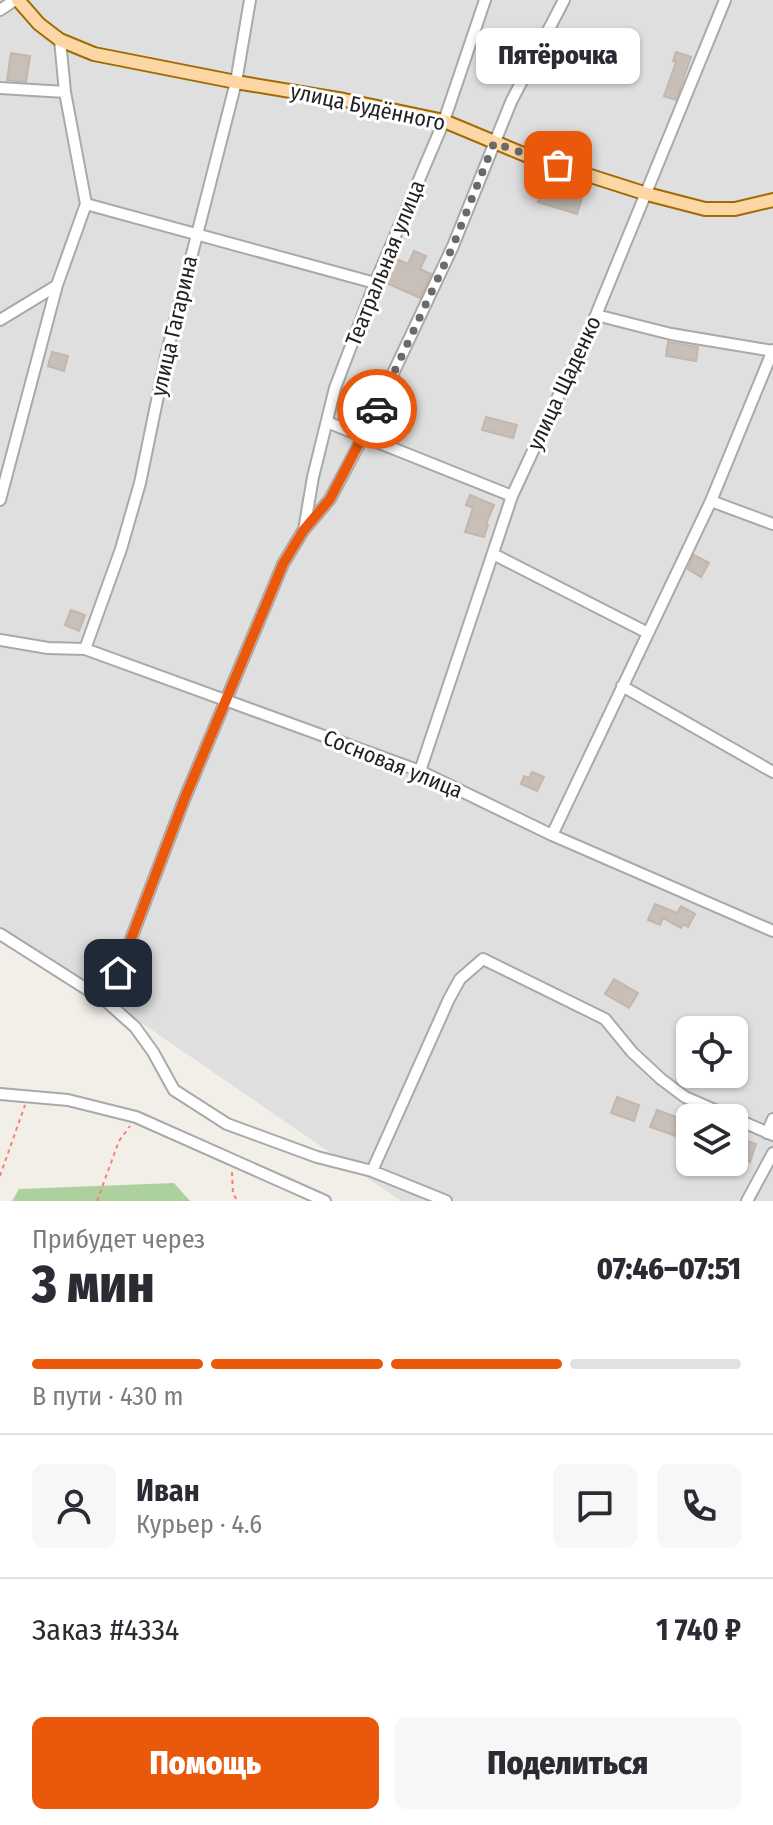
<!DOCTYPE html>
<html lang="ru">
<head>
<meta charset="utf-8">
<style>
	body { margin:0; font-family:"Fira Sans Condensed",sans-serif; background:#f7f7f7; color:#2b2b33; height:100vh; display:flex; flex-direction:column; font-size:30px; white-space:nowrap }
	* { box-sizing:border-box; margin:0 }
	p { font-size:26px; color:#7c7c81 }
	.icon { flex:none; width:44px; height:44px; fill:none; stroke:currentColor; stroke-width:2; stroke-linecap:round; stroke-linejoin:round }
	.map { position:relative; height:1201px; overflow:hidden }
	.side { display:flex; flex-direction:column; background:#fff; flex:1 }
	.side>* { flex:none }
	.controls { position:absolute; left:676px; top:1016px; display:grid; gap:16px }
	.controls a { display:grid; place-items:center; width:72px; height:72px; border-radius:12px; background:#fff; box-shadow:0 2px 6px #0004; font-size:40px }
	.pin { position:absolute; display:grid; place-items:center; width:68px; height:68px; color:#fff; margin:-34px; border-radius:16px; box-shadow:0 4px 12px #0006 }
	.courier { position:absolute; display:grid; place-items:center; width:80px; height:80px; margin:-40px; border:6px solid #ea580c; border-radius:50%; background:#fff; color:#222; box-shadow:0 2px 10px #0007 }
	.bubble { position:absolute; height:56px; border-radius:12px; background:#fff; box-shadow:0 2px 6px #0004; font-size:26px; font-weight:800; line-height:56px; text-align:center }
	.overview em { font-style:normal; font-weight:800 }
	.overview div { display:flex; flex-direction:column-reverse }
	.overview { display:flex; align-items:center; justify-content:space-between; height:136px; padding:0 32px }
	h1 { font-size:52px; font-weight:800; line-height:60px }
	.bar { display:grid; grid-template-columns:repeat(4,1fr); gap:12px 8px; align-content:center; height:96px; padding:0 32px }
	.bar i { height:10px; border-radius:6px; background:#e1e1e2 }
	.bar .active { background:#ea580c }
	.bar p { grid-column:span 4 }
	.line { display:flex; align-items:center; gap:20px; padding:0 32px; border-top:2px solid #e1e1e2 }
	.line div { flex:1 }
	.round { display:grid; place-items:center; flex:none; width:84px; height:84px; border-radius:12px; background:#f7f7f7 }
	.cta { display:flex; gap:16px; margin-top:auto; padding:16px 32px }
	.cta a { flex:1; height:92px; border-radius:12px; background:#ea580c; color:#fff; font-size:32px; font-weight:800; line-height:92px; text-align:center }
	.cta a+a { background:#f7f7f7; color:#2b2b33 }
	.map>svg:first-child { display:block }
	.residential { fill:#e0dfdf; fill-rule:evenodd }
	.forest { fill:#add19e }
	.building { fill:#c7bfb8; stroke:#c4b6ab; stroke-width:2 }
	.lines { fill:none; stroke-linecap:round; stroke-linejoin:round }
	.minor-casing { stroke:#a9a9a9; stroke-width:14 }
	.major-casing { stroke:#a06b00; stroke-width:16 }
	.path { stroke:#fa8072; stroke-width:2; stroke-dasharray:4 4; stroke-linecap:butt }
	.minor { stroke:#fff; stroke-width:10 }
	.major { stroke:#fcd6a4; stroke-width:12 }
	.done { stroke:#6b6a68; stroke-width:8; stroke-dasharray:0 14.4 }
	.route { stroke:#ea580c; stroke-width:10 }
	.labels { text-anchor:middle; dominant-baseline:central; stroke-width:6; stroke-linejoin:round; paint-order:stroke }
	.street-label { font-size:22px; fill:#222; stroke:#fff }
</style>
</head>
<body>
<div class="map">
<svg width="773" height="1201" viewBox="0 0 773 1201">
	<rect width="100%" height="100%" fill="#f2efe9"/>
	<path class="residential" d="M0,0H773V1201H401L0,926ZM690,1030H734V1074H690ZM690,1118H734V1162H690Z"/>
	<path class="forest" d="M174,1183L190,1201H12L19,1189Z"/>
	<path class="building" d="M676,52L691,57L676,100L664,96L676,62L673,61Z
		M11,53L30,56L26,82L7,80Z
		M546,176L585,188L577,214L538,202Z
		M414,251L426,256L420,269L431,274L420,298L384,282L394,258L408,264Z
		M668,342L698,347L696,361L666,356Z
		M52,352L68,356L64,371L48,366Z
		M486,417L517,425L513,438L482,430Z
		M470,495L494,505L486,524L488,525L484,537L465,532L473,508L466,505Z
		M694,555L709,563L701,577L688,569Z
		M71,610L85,615L79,631L65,625Z
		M532,772L544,777L537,791L521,784L524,776L529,778Z
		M655,904L677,913L681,906L695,914L688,927L683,924L681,928L663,918L660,925L648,920Z
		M614,979L638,993L629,1008L605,994Z
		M617,1097L639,1105L634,1121L611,1113Z
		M657,1110L690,1122V1141L650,1127Z
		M734,1136L756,1144L750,1162L734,1156Z"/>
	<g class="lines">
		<g class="minor-casing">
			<path id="minor" d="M0,10L15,0
				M0,88L65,92
				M86,204L375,283
				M596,315L671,334L773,351
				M0,320L56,286
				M327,422L512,496
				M0,500L57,285L86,204L65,92L60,40
				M711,501L773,524
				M304,530L313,477L335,388L375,283L444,121L485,0
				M493,554L648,633
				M0,640L48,648L85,649L420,771L552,835L773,931
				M85,649L121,549L140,483L167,352L236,82L250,0
				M622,686L773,772
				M420,771L512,496L596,315L725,0
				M552,835L711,501L773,350
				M0,934L107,1002L135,1027L153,1052L174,1090L227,1124L317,1157L372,1171L446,1201
				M107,1002L184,800L283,564L303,531L330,499L364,435L453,246L511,102L564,0
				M0,1094L68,1100L136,1117L325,1201
				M734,1118L773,1135
				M767,1133L773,1119
				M372,1171L449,999L460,979L483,959L605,1019L632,1052L661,1079L685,1097L733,1118
				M747,1201L773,1153"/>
		</g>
		<g class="major-casing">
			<path id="major" d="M18,0L39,24L60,40L94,54L236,82L344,100L444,121L528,156L647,194L705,209H735L773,200"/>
		</g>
		<path class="path" d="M232,1172L233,1194L238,1201
			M0,1176L25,1105
			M97,1201L119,1141L130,1126"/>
		<use href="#minor" class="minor"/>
		<use href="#major" class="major"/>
	</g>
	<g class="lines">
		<path class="done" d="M377,409L453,246L494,143L558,165"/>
		<path class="route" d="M118,973L184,800L283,564L303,531L330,499L377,409"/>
	</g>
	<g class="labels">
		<g class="street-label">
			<text transform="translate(368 107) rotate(12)">улица Будённого</text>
			<text transform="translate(385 263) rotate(-68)">Театральная улица</text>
			<text transform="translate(174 326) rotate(-77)">улица Гагарина</text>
			<text transform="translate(564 383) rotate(-65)">улица Щаденко</text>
			<text transform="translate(393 764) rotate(22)">Сосновая улица</text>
		</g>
	</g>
</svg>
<div class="controls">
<a><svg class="icon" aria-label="locate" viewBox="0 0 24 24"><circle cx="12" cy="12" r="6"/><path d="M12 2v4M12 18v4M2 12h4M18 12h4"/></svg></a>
<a><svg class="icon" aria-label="layers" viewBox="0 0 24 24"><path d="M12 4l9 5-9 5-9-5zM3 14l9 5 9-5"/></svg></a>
</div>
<div class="pin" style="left:558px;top:165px;background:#ea580c"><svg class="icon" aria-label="bag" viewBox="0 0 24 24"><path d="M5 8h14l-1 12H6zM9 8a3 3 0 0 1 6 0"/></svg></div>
<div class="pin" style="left:118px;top:973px;background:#1f2937"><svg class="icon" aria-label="home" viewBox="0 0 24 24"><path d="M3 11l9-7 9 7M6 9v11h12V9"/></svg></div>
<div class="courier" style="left:377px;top:409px"><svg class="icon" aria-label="car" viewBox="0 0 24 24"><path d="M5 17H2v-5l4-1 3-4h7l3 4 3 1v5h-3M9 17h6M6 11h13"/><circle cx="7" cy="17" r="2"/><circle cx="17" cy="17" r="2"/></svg></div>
<div class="bubble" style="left:476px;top:28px;width:164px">Пятёрочка</div>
</div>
<section class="side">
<div class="overview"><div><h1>3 мин</h1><p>Прибудет через</p></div><em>07:46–07:51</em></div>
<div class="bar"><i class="active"></i><i class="active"></i><i class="active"></i><i></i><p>В пути · 430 m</p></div>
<div class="line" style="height:144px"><a class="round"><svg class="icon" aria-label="person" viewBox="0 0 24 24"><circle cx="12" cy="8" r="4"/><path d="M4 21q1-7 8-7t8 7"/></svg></a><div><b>Иван</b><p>Курьер · 4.6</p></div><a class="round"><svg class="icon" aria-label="chat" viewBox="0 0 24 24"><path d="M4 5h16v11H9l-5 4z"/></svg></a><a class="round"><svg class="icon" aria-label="phone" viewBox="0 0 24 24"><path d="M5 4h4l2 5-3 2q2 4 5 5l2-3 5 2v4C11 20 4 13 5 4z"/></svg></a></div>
<div class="line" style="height:104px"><div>Заказ #4334</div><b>1 740 ₽</b></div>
<div class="cta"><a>Помощь</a><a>Поделиться</a></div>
</section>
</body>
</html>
